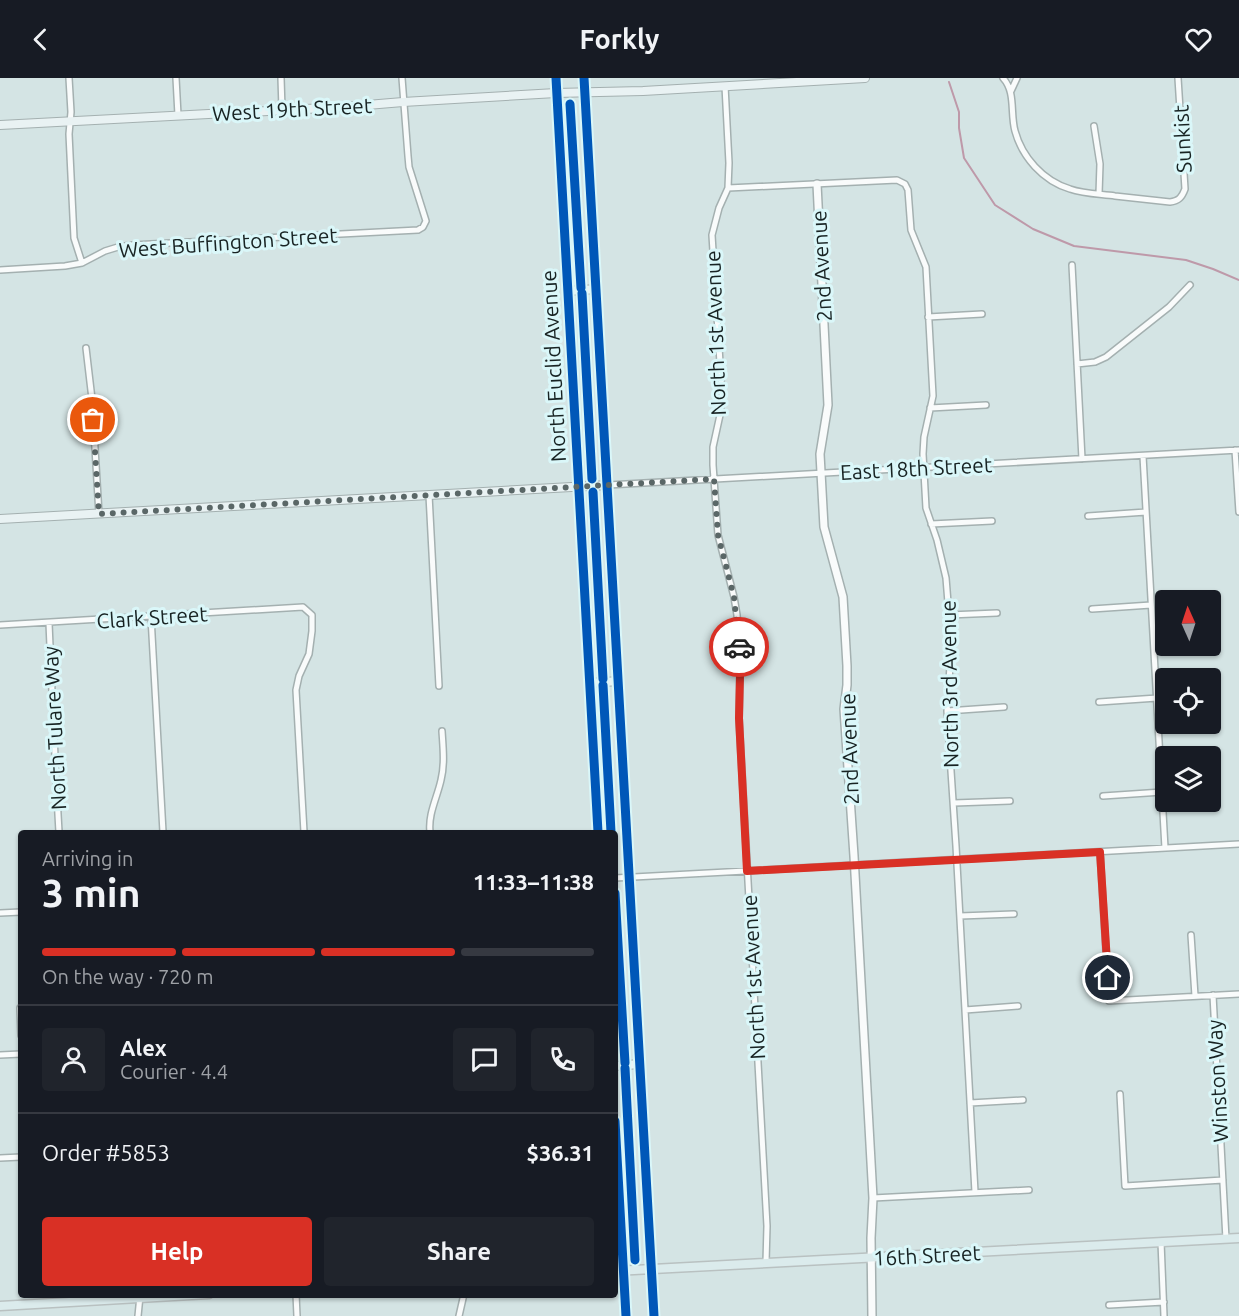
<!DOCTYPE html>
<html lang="en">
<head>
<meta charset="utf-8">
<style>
	body { margin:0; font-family:Ubuntu,sans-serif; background:#20242c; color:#f1f3f6; height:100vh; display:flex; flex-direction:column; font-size:22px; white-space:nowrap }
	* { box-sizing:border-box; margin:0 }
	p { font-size:20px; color:#9ea1a6 }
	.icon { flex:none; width:33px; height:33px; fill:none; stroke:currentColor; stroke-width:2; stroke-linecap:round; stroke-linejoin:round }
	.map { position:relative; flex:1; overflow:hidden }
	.drawer { position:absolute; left:18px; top:752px; width:600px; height:468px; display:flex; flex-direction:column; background:#171b24; border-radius:6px; box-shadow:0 2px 4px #0004 }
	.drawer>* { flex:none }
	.needle { width:39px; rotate:357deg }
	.fabs { position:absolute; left:1155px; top:512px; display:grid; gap:12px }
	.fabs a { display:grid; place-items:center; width:66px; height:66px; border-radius:6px; background:#171b24; box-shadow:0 2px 4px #0004; font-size:30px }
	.pin { position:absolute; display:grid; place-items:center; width:51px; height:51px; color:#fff; margin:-26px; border:3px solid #fff; border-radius:50%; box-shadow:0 2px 6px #0007 }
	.courier { position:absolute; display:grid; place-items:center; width:60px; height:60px; margin:-30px; border:4px solid #d93025; border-radius:50%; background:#fff; color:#222; box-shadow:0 2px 8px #0007 }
	.overview em { font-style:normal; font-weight:600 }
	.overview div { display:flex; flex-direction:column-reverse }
	.overview { display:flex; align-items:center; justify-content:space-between; height:102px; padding:0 24px }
	h1 { font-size:39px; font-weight:600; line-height:45px }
	.bar { display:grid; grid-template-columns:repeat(4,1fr); gap:9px 6px; align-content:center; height:72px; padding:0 24px }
	.bar i { height:8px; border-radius:4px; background:#363941 }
	.bar .active { background:#d93025 }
	.bar p { grid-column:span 4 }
	.line { display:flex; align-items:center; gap:15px; padding:0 24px; border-top:2px solid #363941 }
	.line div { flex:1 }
	.round { display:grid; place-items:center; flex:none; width:63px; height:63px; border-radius:6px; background:#20242c }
	.action { display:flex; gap:12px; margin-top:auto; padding:12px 24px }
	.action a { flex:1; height:69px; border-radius:6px; background:#d93025; color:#fff; font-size:24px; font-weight:600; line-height:69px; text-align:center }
	.action a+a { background:#20242c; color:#f1f3f6 }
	header { display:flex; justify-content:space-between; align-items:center; height:78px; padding:0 24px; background:#171b24; font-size:27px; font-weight:600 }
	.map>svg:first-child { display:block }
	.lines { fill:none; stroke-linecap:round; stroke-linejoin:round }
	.stream { stroke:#be99a9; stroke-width:2 }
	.minor-casing { stroke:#a4b0b0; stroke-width:8 }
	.tertiary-casing { stroke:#a4b0b0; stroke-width:10 }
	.secondary-casing { stroke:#a4b0b0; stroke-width:10 }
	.primary-casing { stroke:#b9c1c1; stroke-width:11 }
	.minor { stroke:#f9fbfb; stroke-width:5 }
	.tertiary { stroke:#f9fbfb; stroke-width:7 }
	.secondary { stroke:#e9f2f3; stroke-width:8 }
	.primary { stroke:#dbebec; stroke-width:8 }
	.cycleway-casing { stroke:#daf7f9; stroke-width:13 }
	.cycleway { stroke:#0057b8; stroke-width:9 }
	.done { stroke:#5a6767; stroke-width:6; stroke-dasharray:0 10.8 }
	.route { stroke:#d93025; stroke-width:8 }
	.labels { text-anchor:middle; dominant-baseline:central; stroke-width:6; stroke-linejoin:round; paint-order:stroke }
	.street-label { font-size:21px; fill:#182323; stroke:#daf7f9 }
</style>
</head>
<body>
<header><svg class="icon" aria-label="back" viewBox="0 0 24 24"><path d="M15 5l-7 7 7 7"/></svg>Forkly<svg class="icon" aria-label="heart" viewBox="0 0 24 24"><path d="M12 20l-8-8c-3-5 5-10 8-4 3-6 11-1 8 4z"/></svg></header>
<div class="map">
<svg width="1239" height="1238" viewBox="0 0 1239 1238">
	<rect width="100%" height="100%" fill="#d4e4e4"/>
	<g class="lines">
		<path class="stream" d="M949,4L959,34V50L964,80L995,127L1033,151L1074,168L1186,182L1213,191L1239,202"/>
		<g class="minor-casing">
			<path id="minor" d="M69,0L71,34L69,56L74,160L82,185
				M176,0L178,37
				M281,0L282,31
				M1003,0C1016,14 1010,35 1015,53C1022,79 1043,103 1070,111C1084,116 1100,116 1115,118C1134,120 1152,122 1170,124C1179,123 1182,119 1185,111L1178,0
				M725,8L729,85L728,110L719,130L712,157L722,317L720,337L713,369V387L718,457L734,519L737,537L740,597L739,640L767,1148L766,1184
				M1011,13L1017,0
				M1094,48L1100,86L1099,116
				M728,110L897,102L905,106L908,112L911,152L926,189L933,318L924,359L923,376L926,430L937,462L946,500L949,537L950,588L947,633L956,768L975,1114
				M1072,187L1082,381
				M0,192L65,188L82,185L105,173L118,169L132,167L418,152L423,149L426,143L409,89L408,78L402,0
				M928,239L982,236
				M86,270L92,321L99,436
				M1077,286L1095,284L1106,279L1169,229L1190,207
				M930,330L986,327
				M1235,372L1239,434
				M1143,378L1165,770
				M608,407L1239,372
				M429,417L439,608
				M1088,438L1146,434
				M931,446L992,443
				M1092,531L1151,527
				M949,537L997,535
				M151,539L163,754
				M49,545C52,615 55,685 59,754
				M0,547L303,529L312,537V553L309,576L299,598L296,612L304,754
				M1099,624L1157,620
				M947,633L1004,629
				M1103,718L1162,714
				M954,725L1010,723
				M430,754C428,736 437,720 441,702C445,686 443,669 442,653
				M1100,774L1109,923L1239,916
				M615,800L1239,766
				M0,835L21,834
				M960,838L1014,836
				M1191,857L1195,918
				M1213,917L1226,1161
				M20,930L21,957
				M965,932L1018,928
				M0,977L21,976
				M1120,1016L1125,1108L1223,1102
				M970,1025L1023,1022
				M0,1080L21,1079
				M873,1120L1029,1112
				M1161,1164L1164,1238
				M296,1216L297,1238
				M1109,1227L1164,1224
				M138,1238L140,1218
				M459,1238L464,1216"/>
		</g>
		<g class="tertiary-casing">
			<path id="tertiary" d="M817,106L828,327L820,376L824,449L843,519L847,588V607L844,631L854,778L873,1120L871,1160L872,1238"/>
		</g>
		<g class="secondary-casing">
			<path id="secondary" d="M556,0L598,754
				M584,0L652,1191
				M0,47L343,29L403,24L556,15L643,13L865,0
				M568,213L596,211
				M0,441L608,407
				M589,605L619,603
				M615,988L639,986
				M615,1043L624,1192"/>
		</g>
		<g class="primary-casing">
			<path id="primary" d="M652,1191L654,1238
				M624,1192L626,1238
				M615,1193L1239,1160
				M0,1228L209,1216"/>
		</g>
		<use href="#minor" class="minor"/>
		<use href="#tertiary" class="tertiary"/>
		<use href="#secondary" class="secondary"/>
		<use href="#primary" class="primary"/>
		<g class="cycleway-casing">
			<path id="cycleway" d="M556,0L598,754
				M584,0L654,1238
				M570,26L581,210
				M582,215L592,401
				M593,414L603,601
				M603,607L611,754
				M615,815L625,985
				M625,990L635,1182
				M615,1043L626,1238"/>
		</g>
		<use href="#cycleway" class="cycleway"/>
	</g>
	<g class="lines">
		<path class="done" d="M93,342L99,436L714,401L718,457L734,519L739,569"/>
		<path class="route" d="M739,569L740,597L739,640L747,793L1100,774L1108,900"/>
	</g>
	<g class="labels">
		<g class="street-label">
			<text transform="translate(292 31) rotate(-3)">West 19th Street</text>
			<text transform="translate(1182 61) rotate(-93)">Sunkist</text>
			<text transform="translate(228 164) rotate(-4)">West Buffington Street</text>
			<text transform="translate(821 188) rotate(-93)">2nd Avenue</text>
			<text transform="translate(715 255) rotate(-92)">North 1st Avenue</text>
			<text transform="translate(553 288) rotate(-93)">North Euclid Avenue</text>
			<text transform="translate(916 390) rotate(-3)">East 18th Street</text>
			<text transform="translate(152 539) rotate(-4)">Clark Street</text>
			<text transform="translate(949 606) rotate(-91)">North 3rd Avenue</text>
			<text transform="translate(54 650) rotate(-93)">North Tulare Way</text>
			<text transform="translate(849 671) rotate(-92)">2nd Avenue</text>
			<text transform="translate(753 899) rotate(-93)">North 1st Avenue</text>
			<text transform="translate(1217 1003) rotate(-93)">Winston Way</text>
			<text transform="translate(927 1177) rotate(-3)">16th Street</text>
		</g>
	</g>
</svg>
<div class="fabs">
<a><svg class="needle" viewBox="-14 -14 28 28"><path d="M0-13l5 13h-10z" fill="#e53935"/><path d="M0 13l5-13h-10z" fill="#9ea1a6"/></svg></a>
<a><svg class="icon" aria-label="locate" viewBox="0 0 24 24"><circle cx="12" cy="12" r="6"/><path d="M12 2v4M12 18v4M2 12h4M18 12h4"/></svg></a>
<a><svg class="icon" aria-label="layers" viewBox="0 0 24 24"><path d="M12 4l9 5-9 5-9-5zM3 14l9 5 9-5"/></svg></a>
</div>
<div class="pin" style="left:93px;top:342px;background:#ea580c"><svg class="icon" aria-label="bag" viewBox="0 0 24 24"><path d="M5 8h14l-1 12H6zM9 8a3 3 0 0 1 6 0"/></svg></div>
<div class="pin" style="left:1108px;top:900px;background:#1f2937"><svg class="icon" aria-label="home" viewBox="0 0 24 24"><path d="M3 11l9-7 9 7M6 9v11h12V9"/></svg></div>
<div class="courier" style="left:739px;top:569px"><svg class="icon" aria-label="car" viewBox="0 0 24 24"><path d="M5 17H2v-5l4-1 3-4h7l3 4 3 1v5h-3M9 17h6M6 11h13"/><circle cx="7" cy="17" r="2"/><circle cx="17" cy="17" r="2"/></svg></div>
<section class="drawer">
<div class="overview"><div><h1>3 min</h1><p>Arriving in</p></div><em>11:33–11:38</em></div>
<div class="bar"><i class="active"></i><i class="active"></i><i class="active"></i><i></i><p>On the way · 720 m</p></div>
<div class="line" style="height:108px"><a class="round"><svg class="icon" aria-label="person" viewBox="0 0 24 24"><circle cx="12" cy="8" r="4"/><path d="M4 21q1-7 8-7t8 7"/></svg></a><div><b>Alex</b><p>Courier · 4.4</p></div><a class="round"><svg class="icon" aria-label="chat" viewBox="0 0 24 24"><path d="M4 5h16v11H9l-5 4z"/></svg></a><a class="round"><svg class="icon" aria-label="phone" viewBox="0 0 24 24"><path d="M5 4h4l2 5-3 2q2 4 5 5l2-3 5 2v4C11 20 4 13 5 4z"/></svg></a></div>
<div class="line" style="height:78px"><div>Order #5853</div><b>$36.31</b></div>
<div class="action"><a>Help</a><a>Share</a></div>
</section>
</div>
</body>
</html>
